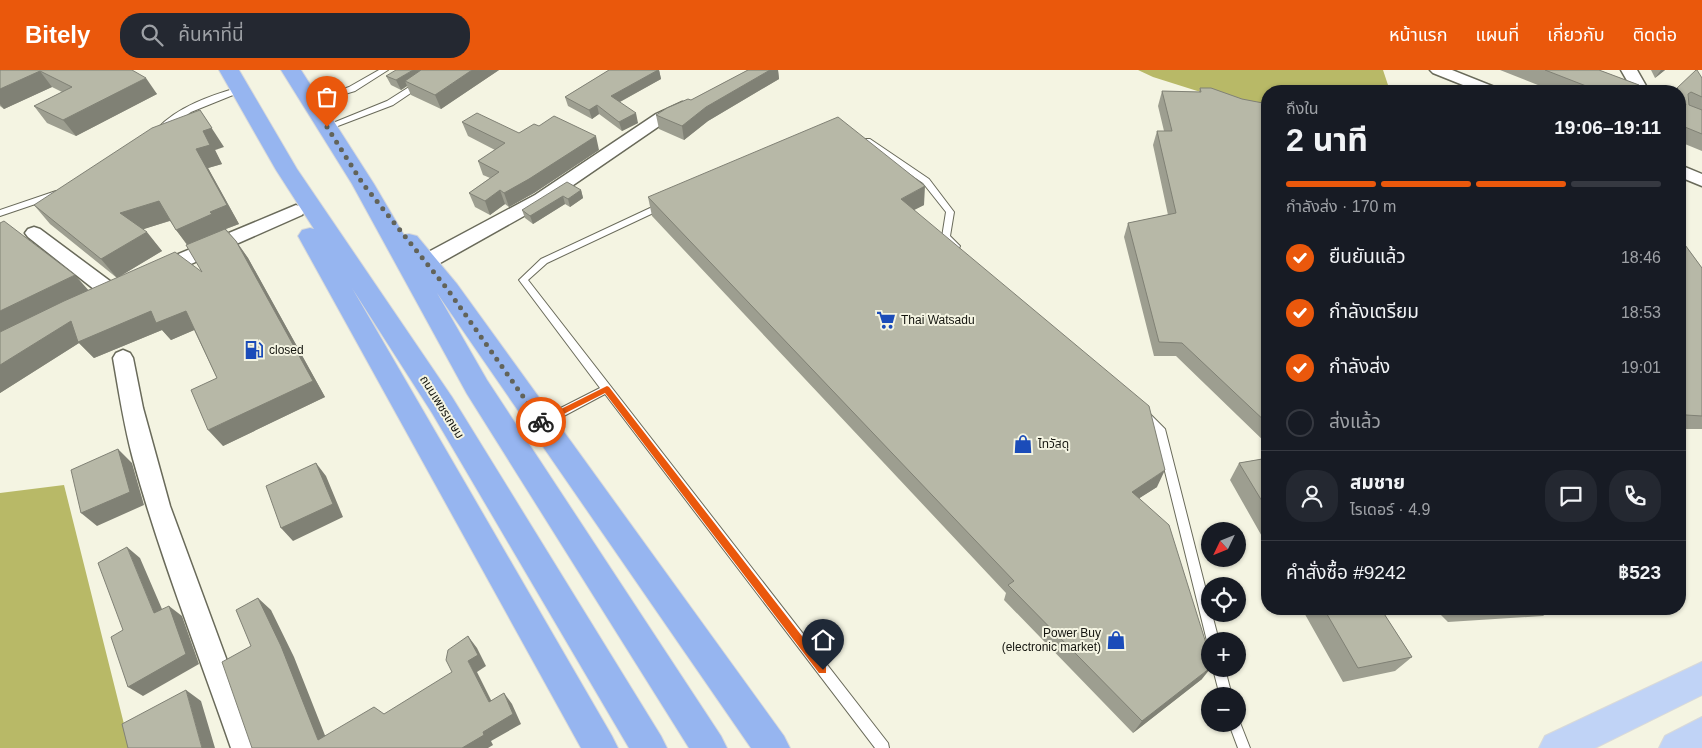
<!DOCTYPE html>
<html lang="th">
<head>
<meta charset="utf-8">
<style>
	body { margin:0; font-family:Arial,"Noto Sans Thai",sans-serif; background:#242831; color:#f1f3f6; height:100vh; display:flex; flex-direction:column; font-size:19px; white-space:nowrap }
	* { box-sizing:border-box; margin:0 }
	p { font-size:16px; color:#9ea1a6 }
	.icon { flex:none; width:28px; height:28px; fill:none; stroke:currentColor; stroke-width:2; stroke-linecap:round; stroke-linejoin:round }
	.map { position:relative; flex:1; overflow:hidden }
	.drawer { position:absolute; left:1261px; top:15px; width:425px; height:530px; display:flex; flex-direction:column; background:#171b24; border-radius:20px; box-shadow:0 1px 4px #0004 }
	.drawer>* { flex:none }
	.needle { width:32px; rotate:227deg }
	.fabs { position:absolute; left:1201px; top:452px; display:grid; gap:10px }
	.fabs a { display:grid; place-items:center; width:45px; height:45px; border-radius:50%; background:#171b24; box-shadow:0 1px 4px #0004; font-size:25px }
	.pin { position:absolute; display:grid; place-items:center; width:42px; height:42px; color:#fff; margin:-51px -21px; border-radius:50% 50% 50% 0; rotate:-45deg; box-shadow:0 0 5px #0007 }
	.pin .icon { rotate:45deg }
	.courier { position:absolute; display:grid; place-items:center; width:50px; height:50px; margin:-25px; border:4px solid #ea580c; border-radius:50%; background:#fff; color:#222; box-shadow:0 1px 6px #0007 }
	.overview em { font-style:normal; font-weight:700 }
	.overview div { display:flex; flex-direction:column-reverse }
	.overview { display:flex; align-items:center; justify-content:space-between; height:85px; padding:0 25px }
	h1 { font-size:32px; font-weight:700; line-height:38px }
	.bar { display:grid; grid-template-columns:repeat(4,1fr); gap:8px 5px; align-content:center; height:60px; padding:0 25px }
	.bar i { height:6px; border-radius:4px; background:#363941 }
	.bar .on { background:#ea580c }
	.bar p { grid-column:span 4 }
	.line { display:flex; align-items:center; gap:12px; padding:0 25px; border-top:1px solid #363941 }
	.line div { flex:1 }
	.round { display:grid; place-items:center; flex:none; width:52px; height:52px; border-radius:20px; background:#242831 }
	ol { padding:0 25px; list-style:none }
	li { display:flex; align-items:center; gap:15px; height:55px }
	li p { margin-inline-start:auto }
	li .icon { padding:5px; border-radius:50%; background:#ea580c; color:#fff; stroke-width:4 }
	li:last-child { color:#9ea1a6 }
	li i { width:28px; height:28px; border:2px solid #363941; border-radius:50% }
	header { display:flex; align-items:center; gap:30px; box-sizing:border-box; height:70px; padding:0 25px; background:#ea580c; color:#fff }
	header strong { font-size:24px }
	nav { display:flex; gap:28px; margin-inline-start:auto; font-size:18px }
	.search { width:350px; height:45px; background:#242831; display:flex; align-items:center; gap:12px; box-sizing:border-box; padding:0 18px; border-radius:20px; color:#9ea1a6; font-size:19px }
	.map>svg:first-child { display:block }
	.forest { fill:#b8b967 }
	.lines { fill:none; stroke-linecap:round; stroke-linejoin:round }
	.lane-casing { stroke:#696a5a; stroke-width:2 }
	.street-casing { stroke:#696a5a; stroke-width:3 }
	.primary-casing { stroke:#d9dad9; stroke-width:2 }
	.highway-casing { stroke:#d9dad9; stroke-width:2 }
	.lane { fill:#fff; fill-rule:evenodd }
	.street { fill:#fff; fill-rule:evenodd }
	.primary { fill:#c0d3f6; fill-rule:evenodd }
	.highway { fill:#96b5f0; fill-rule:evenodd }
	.wall { fill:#9d9e90 }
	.shaded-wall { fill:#808175 }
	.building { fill:#b7b8a7; stroke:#808175 }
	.route { fill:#ea580c }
	.done { stroke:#626359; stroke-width:5; stroke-dasharray:0 9 }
	.labels { text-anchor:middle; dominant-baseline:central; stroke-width:4; stroke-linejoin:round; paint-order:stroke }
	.poi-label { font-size:12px; fill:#14150f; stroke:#f4f4e2; text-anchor:start }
	.street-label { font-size:12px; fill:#14150f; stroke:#f4f4e2 }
</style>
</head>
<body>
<header>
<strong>Bitely</strong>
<div class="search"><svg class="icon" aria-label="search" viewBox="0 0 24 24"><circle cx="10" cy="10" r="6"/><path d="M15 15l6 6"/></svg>ค้นหาที่นี่</div>
<nav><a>หน้าแรก</a><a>แผนที่</a><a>เกี่ยวกับ</a><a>ติดต่อ</a></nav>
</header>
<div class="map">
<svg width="1702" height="678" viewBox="0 0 1702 678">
	<rect width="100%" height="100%" fill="#f4f4e2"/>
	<path class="forest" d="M1138,0H1383L1390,21H1268L1267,43L1153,7Z
		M64,415L130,678H0V423Z"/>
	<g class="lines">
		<g class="lane-casing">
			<path id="lane" d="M379,0H388L355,21L312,34L308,32L349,17Z
				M436,0H445L393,35L330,59H324L323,57L387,31Z
				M240,17H243V21L191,42L164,61H158L157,59C177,37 212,25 240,17Z
				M864,69H870L929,109L954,142L950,166L960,176L959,178H953L942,167L946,142L923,113L864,73Z
				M56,121L59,122V126L0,146V140Z
				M663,132L667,135L666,137L547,193L528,210L888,673L889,678H875L605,324L547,355H539L538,352L539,349L600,318L519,210L541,189Z
				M1143,340L1147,341L1165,359L1210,536V544H1212L1219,571H1210V575L1207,571L1155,361L1139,347L1138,344L1139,341Z
				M1213,599H1225L1232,626H1220Z
				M1238,649L1239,650L1250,678H1238L1229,654H1238Z"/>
		</g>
		<g class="street-casing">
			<path id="street" d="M1430,0H1452L1497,18L1499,21H1478L1433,3Z
				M1621,0H1637L1649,21H1633Z
				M682,32L688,34L690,37L688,40L668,50L547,133L433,197L426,198L419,197L417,192L419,187L535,125L656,44Z
				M1680,95L1702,104V116L1680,107Z
				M296,135L302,137L305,141L302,145L166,205L159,207L152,205L150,200L152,195Z
				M34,157L40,159L118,217L121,222L118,227L111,229L104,227L28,167L25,163L28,159Z
				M123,280L130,283L133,288L143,338L170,436L259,678H231C198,582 160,487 133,389C124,356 119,322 113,288L116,283Z"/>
		</g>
		<g class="primary-casing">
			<path id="primary" d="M1702,592V625L1595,678H1539L1545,666Z
				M1702,647V678H1659L1665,666Z"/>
		</g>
		<g class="highway-casing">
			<path id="highway" d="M219,0H239L297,99L452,327L661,666L667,678H629L432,343L352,218L612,666L618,678H581L298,166L302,160L310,158L314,159L276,100Z
				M281,0H301L374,114L404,165L409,164L417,166L457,214L784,666L790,678H751L437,223L487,310L721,666L727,678H689L467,324L352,114Z"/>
		</g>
		<use href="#lane" class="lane"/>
		<use href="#street" class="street"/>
		<use href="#primary" class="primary"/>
		<use href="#highway" class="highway"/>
	</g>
	<path class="wall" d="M0,0H132L157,24L76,66L47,53L34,36L62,22L52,17L4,39L0,36Z
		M499,0L441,39L411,25L407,16L401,20L391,15L386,6Z
		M609,0H659L661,9L620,32L638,53L622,61L599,44L592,49L568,36L565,27Z
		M748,0H778L779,9L708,51L684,70L659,59L656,45L691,30Z
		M1500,0H1599L1639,15L1635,21H1553Z
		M1651,0H1665L1655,8Z
		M1702,8V81L1680,72V21H1674L1677,18Z
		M1200,18L1242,29L1268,34V375L1176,286H1154L1124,167L1128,153L1168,145L1153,75L1157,61H1164L1158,36L1162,21L1199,22Z
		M462,52L519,63L539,56L599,80L534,123L509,137L505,134L490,145L475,137L469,123L490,108L483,105L478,91L495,80L468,66Z
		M224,77L215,80L222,94L208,98L239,154L226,159L236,171L248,188L325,327L223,376L217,308L194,260L171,270L162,260L94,288L79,273L0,323V153L88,220L202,202L187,175L170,151L143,159L162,181L117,208L50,154L34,135Z
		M581,120L583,128L570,137L565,134L533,154L525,148L522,140Z
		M648,127L924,135L914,140L1157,417L1139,428L1202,609L1133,663L1004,530L1006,523L652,146Z
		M1680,168L1702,198V359H1680Z
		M1268,388V477L1230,410L1239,393Z
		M1302,539H1381L1412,587L1395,601L1343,612Z
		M1435,539H1552L1543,546L1448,552Z"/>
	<path class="shaded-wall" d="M413,0H432L405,11L407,16L401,20L396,10Z
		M472,0H499L441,39L435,25Z
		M658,0H659L661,9L614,35L611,26Z
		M770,0H778L779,9L708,51L684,70L682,56L706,37Z
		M1661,0H1665L1655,8Z
		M40,1L52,17L4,39L0,34V19Z
		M146,8L157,24L76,66L63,50Z
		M597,35L599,44L592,49L589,40Z
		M200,40L224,77L215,80L222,94L208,98L239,154L223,160L190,178L176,160L210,142L196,79L203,61Z
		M636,43L638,53L622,61L619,52Z
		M596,66L599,80L534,123L509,137L504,123Z
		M925,116L924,135L900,147L901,129Z
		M500,120L505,134L490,145L485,131Z
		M581,120L583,128L570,137L568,129Z
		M563,126L565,134L533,154L530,146Z
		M159,131L172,150L135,162L120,143Z
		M147,162L162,181L117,208L101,189Z
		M236,171L248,188L325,327L223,376L208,360L313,311Z
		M75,205L90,222L0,266V241Z
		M151,241H186L199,258L171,270L162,260L94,288L79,273L0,323V295L71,251Z
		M118,379L132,393L144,435L97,456L81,443Z
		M316,393L326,406L343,447L293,471L281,458Z
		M1165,400L1157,417L1124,438L1132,422Z
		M127,477L140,488L168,553L154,543Z
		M258,528L271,540L294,587L330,678L318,670Z
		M169,536L182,546L199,594L143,626L128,617Z
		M468,566L477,578L486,596L477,602L497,642L489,632L468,591Z
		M1210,598V599L1202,609L1133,663L1142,651Z
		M186,620L201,631L215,678H202Z
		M504,623L512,634L521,654L491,671L493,675L488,678H462L483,662Z"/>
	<path class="building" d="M0,0H132L146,8L63,50L34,36L72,17L40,1L0,19Z
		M396,0H413L396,10L386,6Z
		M421,0H472L435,25L405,11Z
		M609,0H658L611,26L636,43L619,52L597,35L589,40L565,27Z
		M748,0H770L706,37L682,56L656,45L667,38L688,29L691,30Z
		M1545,0H1599L1639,15L1632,21H1599Z
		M1696,0H1697L1702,8V27L1691,22L1688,24L1689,35L1702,40V64L1680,55V33L1686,35L1680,24V21H1678L1677,18Z
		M1200,18H1211L1242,29L1268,34V354L1182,273L1159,272L1128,153L1176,143L1157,61H1172L1162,21L1201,22Z
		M200,40L212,58L203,61L210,75L196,79L227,135L210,142L212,144L176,160L159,131L120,143L147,162L101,189L34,135L152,58Z
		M477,43L519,63L534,54L539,56L554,46L596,66L529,109L504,123L500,120L485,131L469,123L499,102L478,91L505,73L462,52Z
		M838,47L925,116L901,129L1149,336L1165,400L1132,422L1169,455L1210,586V598L1142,651L1008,515L1014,511L648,127Z
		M567,112L581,120L568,129L563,126L530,146L522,140Z
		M4,151L75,205L0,241V153Z
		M225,159L236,171L313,311L208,360L191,320L217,308L186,241L156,253L151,241L78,272L71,251L0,295V262L64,231L175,182L202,202L186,175Z
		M1680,168L1702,198V346L1686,345L1680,337Z
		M118,379L130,422L81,443L71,400Z
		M1268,388V441L1239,393Z
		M316,393L333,434L281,458L266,416Z
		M127,477L154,543L169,536L186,584L128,617L111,567L123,560L98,493Z
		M258,528L281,576L318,670L374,637L384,644L452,602L446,590L448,580L468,566L478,585L468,591L489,632L504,623L513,644L483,662L484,665L462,678H252L222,592L251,576L236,540Z
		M1324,539H1381L1412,587L1358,598Z
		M1460,539H1488L1462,540Z
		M186,620L202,678H128L122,654Z"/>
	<path class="route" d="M607,316L609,317L826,597V603H819L605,323L544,354H539V350Z"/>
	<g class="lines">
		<path class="done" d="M327,57L363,114L448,220L541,352"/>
	</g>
	<defs>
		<g id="supermarket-bare" transform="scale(1.5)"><path d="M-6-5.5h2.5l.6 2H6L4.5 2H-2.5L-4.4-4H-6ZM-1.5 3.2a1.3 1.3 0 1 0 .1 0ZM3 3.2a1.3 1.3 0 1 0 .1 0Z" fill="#1b4cb9" stroke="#f4f4e2" stroke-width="2.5" paint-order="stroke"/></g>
		<g id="fuel-bare" transform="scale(1.5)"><path d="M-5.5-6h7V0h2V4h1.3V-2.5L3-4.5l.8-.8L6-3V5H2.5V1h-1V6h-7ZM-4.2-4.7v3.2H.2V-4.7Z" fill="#1b4cb9" stroke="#f4f4e2" stroke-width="2.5" paint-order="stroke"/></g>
		<g id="shop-bare" transform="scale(1.5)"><path d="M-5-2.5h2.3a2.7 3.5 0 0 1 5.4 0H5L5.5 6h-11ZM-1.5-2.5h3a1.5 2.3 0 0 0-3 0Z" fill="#1b4cb9" stroke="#f4f4e2" stroke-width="2.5" paint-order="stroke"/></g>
	</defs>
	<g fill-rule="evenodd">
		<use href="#supermarket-bare" x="886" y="250"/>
		<use href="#fuel-bare" x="254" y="280"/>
		<use href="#shop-bare" x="1023" y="374"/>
		<use href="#shop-bare" x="1116" y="570"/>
	</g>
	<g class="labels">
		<g class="poi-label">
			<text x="901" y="250">Thai Watsadu</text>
			<text x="269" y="280">closed</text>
			<text x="1038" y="374">ไทวัสดุ</text>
			<text x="1101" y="563" text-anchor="end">Power Buy<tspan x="1101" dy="14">(electronic market)</tspan></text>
		</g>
		<g class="street-label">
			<text transform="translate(442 337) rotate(58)">ถนนเพชรเกษม</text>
		</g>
	</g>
</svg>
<div class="fabs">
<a><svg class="needle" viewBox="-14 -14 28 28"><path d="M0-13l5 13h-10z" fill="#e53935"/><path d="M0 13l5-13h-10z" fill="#9ea1a6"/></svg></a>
<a><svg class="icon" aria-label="locate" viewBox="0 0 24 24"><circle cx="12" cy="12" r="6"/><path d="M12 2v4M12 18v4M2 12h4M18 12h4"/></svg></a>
<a>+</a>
<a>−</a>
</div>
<div class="pin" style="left:327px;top:57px;background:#ea580c"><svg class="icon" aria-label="bag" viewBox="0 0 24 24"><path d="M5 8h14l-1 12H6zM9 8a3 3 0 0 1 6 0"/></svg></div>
<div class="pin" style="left:823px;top:600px;background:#1f2937"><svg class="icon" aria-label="home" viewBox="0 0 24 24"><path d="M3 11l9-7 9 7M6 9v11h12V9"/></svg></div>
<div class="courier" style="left:541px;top:352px"><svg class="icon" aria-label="bike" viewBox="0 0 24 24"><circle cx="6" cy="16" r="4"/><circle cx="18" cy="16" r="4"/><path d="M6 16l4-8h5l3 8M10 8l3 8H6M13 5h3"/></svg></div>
<section class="drawer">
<div class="overview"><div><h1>2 นาที</h1><p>ถึงใน</p></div><em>19:06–19:11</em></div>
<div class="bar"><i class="on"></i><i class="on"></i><i class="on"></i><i></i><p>กำลังส่ง · 170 m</p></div>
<ol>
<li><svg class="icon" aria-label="check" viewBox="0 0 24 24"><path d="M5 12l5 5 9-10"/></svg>ยืนยันแล้ว<p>18:46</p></li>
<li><svg class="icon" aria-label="check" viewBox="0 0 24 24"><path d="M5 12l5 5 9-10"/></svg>กำลังเตรียม<p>18:53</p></li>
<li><svg class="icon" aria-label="check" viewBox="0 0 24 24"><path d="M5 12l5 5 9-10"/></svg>กำลังส่ง<p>19:01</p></li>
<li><i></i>ส่งแล้ว</li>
</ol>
<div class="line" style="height:90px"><a class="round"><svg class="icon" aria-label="person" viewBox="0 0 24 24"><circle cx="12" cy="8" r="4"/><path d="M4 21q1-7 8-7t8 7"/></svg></a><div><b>สมชาย</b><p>ไรเดอร์ · 4.9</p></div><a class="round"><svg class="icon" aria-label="chat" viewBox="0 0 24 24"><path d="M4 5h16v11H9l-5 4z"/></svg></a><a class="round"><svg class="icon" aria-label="phone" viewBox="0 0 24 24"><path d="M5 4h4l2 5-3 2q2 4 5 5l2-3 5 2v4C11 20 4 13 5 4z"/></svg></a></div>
<div class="line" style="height:65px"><div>คำสั่งซื้อ #9242</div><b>฿523</b></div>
</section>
</div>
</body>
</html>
